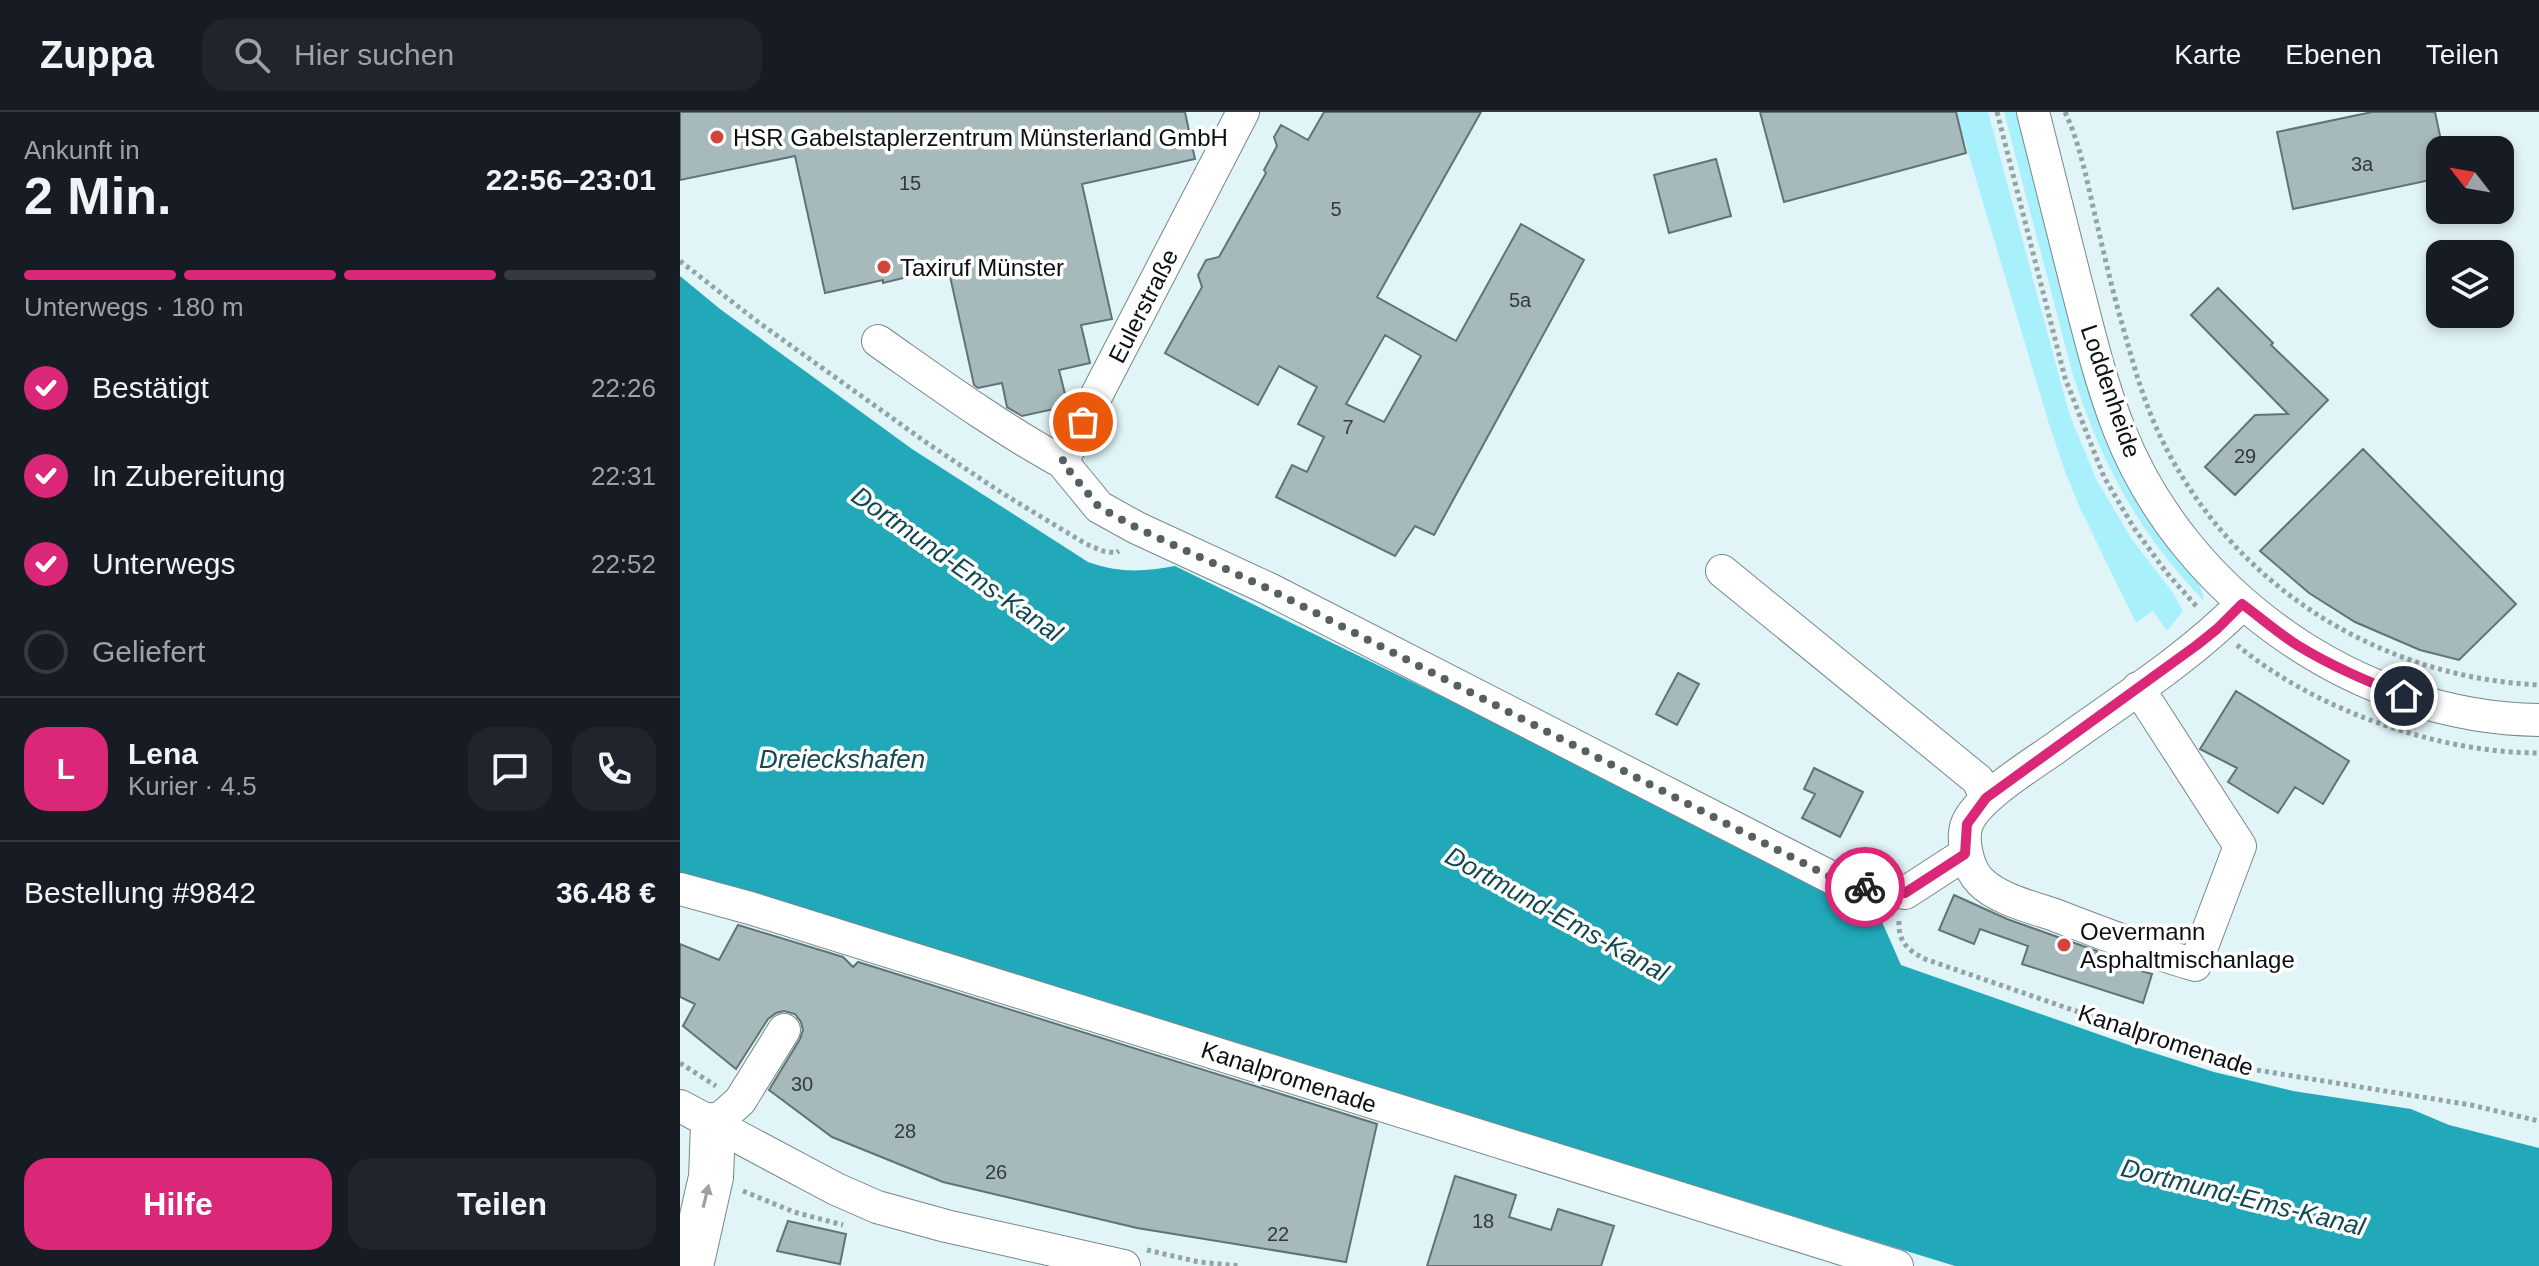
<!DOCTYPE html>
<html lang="de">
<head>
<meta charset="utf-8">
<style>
	body { margin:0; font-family:Arial,sans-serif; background:#20242c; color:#f1f3f6; height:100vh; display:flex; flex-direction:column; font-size:30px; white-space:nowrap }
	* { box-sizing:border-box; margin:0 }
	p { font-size:26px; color:#9ea1a6 }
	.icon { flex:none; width:44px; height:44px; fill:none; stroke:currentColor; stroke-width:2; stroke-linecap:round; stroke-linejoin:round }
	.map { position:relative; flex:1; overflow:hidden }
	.side { display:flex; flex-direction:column; background:#171b24; width:680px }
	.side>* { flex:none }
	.needle { width:52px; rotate:301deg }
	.buttons { position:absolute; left:1746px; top:24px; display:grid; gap:16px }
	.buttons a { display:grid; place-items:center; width:88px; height:88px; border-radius:16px; background:#171b24; box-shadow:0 4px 12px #0003; font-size:40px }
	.pin { position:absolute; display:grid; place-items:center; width:68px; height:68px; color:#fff; margin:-34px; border:4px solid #fff; border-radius:50%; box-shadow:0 2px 8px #0007 }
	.courier { position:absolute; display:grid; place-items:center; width:80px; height:80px; margin:-40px; border:6px solid #db2777; border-radius:50%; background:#fff; color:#222; box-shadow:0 2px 10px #0007 }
	.headline em { font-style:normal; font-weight:800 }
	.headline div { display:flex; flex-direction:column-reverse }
	.headline { display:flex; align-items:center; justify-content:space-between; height:136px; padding:0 24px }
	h1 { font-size:52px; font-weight:800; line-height:60px }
	.bar { display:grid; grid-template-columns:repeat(4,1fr); gap:12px 8px; align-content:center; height:96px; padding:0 24px }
	.bar i { height:10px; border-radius:6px; background:#363941 }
	.bar .on { background:#db2777 }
	.bar p { grid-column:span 4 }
	.line { display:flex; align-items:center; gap:20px; padding:0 24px; border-top:2px solid #363941 }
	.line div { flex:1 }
	.round { display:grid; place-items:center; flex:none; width:84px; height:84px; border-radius:24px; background:#20242c }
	ol { padding:0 24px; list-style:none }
	li { display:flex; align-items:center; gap:24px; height:88px }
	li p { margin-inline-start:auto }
	li .icon { padding:8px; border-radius:50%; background:#db2777; color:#fff; stroke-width:4 }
	li:last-child { color:#9ea1a6 }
	li i { width:44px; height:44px; border:4px solid #363941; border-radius:50% }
	.button { display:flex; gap:16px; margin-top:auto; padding:16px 24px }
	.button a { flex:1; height:92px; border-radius:24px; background:#db2777; color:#fff; font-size:32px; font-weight:800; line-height:92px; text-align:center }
	.button a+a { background:#20242c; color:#f1f3f6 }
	header { display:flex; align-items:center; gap:48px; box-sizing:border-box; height:112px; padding:0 40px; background:#171b24; border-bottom:2px solid #363941 }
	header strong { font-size:38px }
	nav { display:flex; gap:44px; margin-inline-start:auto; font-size:28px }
	.search { width:560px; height:72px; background:#20242c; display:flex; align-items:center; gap:20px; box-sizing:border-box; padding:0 28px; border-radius:24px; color:#9ea1a6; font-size:30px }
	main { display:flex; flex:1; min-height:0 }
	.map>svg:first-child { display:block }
	.green { fill:#a8f0fb }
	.water { fill:#21a9ba }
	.building { fill:#a6b9bb; stroke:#627376; stroke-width:2; fill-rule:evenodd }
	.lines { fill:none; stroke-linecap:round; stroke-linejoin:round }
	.minor-casing { stroke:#77888b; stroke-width:34 }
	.highway-casing { stroke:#77888b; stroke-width:46 }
	.path { stroke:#94a3a5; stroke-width:5; stroke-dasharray:4 4; stroke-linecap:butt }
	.minor { stroke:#fff; stroke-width:32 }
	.highway { stroke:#fff; stroke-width:44 }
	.oneway { fill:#9da0a0 }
	.done { stroke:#566062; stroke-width:8; stroke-dasharray:0 14.4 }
	.route { stroke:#db2777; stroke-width:10 }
	.poi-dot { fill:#d3453c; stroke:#fff; stroke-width:3 }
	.labels { text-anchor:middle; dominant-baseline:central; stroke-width:7; stroke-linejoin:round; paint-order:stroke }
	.number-label { font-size:20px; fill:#323b3c }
	.poi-label { font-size:24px; fill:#0b1112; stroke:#fff; text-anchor:start }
	.street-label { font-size:24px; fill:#0b1112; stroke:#fff }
	.water-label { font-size:26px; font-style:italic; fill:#124950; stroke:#fff }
</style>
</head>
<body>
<header>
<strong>Zuppa</strong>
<div class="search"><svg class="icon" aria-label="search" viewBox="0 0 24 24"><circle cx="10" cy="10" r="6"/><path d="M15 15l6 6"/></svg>Hier suchen</div>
<nav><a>Karte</a><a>Ebenen</a><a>Teilen</a></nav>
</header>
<main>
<section class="side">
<div class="headline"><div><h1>2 Min.</h1><p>Ankunft in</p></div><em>22:56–23:01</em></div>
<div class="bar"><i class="on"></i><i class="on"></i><i class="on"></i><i></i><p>Unterwegs · 180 m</p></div>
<ol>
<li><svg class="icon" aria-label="check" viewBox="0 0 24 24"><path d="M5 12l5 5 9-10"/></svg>Bestätigt<p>22:26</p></li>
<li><svg class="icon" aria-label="check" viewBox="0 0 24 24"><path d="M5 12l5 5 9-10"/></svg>In Zubereitung<p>22:31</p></li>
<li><svg class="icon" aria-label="check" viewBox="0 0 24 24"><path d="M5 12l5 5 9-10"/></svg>Unterwegs<p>22:52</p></li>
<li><i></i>Geliefert</li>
</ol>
<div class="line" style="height:144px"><b class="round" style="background:#db2777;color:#fff">L</b><div><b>Lena</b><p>Kurier · 4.5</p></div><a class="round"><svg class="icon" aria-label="chat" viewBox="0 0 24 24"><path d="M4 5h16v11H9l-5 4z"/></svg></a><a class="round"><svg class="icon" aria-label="phone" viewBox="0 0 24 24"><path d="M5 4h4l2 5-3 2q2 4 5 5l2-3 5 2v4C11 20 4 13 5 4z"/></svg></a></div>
<div class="line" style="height:104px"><div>Bestellung #9842</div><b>36.48 €</b></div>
<div class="button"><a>Hilfe</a><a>Teilen</a></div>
</section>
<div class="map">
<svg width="1859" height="1154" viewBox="0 0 1859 1154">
	<rect width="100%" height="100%" fill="#e1f4f7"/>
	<path class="green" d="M1276,0H1308L1389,301L1416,367L1451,426L1493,481L1503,499L1487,519L1473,499L1456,511L1400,396L1385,359L1370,315Z
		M1324,0H1336L1366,111L1487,431C1502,449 1521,466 1524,489C1457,419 1423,354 1393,263Z"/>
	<path class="water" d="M0,164L40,197L232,337L408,450C438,461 464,460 495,454L1170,784L1195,794L1221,853L1452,934L1534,960L1613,979L1731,997L1769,1013L1859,1036V1154H1275L0,761Z"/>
	<path class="building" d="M0,0H505L515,47L402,72L432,207L401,213L410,251L379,258L388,294L342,304L327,295L322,271L298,276L294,273L268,155L203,171V168L145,181L115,44L0,68Z
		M644,0H801L697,185L776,229L841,112L904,148L754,423L735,414L715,444L596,385L612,353L627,360L644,325L618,312L637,275L599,254L578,293L485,241L522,175L518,163L526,148L539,145L586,61L584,58L597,34L594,25L601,13L628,28ZM705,223L741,244L704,310L666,292Z
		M1080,0H1276L1286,41L1104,90Z
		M1692,0H1755L1763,38H1760V66L1613,97L1597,20Z
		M1036,47L1051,104L989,121L974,63Z
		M1538,176L1593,231L1591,233L1648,288L1555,383L1525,355L1575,303L1608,302L1511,203Z
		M1683,337L1836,492L1779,548L1740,538L1675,510L1629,481L1580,439Z
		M998,561L1019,572L997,613L976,602Z
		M1556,579L1669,649L1643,692L1615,675L1598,701L1548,670L1557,656L1520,637Z
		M1134,656L1183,680L1160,725L1122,706L1135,682L1124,677Z
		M1274,783L1327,807L1417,839L1415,846L1472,862L1463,891L1342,852L1348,834L1300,817L1294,832L1259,818Z
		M58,813L163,845L173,855L178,850L697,1012L666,1150L457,1116L263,1070L152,1025L89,978L120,927L123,918L121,910L115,902L104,899L96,901L88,907L56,957L3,914L15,892L0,885V832L39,848Z
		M775,1064L836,1083L829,1105L871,1118L878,1097L934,1114L921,1154H747Z
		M108,1109L166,1122L160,1152L97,1139Z"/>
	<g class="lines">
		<g class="minor-casing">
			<path id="minor" d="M563,0L382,350L419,395L457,416L589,477L1166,773L1225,781L1285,742
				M1353,0C1367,57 1382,114 1396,171C1409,220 1420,269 1439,317C1504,484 1679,606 1859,608
				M198,229C258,271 318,315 382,350
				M1042,459L1298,668L1306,686
				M1458,576L1560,734L1515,853C1467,839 1419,820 1372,802C1350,795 1316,786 1300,769C1288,757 1281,728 1287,712C1296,687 1351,653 1374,637C1437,591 1507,548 1562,492
				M0,777L70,796L1217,1154
				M0,994L156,1077L197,1095L266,1114L444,1154
				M33,1013L60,989L104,918"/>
		</g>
		<g class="highway-casing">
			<path id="highway" d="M11,1154L31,1065L33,1013"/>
		</g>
		<path class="path" d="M1317,0L1385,266L1424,365L1454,416L1486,460L1518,496
			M1385,0C1400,32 1406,65 1414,99C1424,142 1434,186 1447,229C1456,262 1466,295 1481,326C1552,473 1697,565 1859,573
			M0,149L78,210L247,331L322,381L406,432L423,439L436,441L439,439
			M1557,533C1635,598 1758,641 1859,641
			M1219,809C1218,829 1227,838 1245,847L1558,955L1791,993L1859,1009
			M0,951L36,974
			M63,1079L114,1100L163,1113
			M467,1138L519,1150L561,1154"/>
		<use href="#minor" class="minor"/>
		<use href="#highway" class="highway"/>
	</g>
	<defs><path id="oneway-solid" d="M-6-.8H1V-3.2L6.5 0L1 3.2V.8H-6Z" transform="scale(2)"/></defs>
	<use class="oneway" href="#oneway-solid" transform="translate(26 1084) rotate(-76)"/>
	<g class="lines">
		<path class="done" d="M403,310L382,350L419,395L457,416L589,477L1166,773L1185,775"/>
		<path class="route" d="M1185,775L1225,781L1285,742L1287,712L1306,686L1517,533L1537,517L1562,492C1580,505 1598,521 1617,533C1651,554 1687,569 1724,584"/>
	</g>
	<g class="poi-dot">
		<circle cx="37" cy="25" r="8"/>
		<circle cx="204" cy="155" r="8"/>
		<circle cx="1384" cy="833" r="8"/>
	</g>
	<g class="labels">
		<g class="number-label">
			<text x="1682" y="52">3a</text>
			<text x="230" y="71">15</text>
			<text x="656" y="97">5</text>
			<text x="840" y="188">5a</text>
			<text x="668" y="315">7</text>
			<text x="1565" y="344">29</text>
			<text x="122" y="972">30</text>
			<text x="225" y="1019">28</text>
			<text x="316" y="1060">26</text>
			<text x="803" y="1109">18</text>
			<text x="598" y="1122">22</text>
		</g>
		<g class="poi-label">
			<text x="53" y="25">HSR Gabelstaplerzentrum Münsterland GmbH</text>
			<text x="220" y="155">Taxiruf Münster</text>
			<text x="1400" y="819">Oevermann<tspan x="1400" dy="28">Asphaltmischanlage</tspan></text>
		</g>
		<g class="street-label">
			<text transform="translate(463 194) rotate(-63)">Eulerstraße</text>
			<text transform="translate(1431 279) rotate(71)">Loddenheide</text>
			<text transform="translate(1486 928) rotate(18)">Kanalpromenade</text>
			<text transform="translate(609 965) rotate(18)">Kanalpromenade</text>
		</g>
		<g class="water-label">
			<text transform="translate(277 452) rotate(35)">Dortmund-Ems-Kanal</text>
			<text x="162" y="647">Dreieckshafen</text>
			<text transform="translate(877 802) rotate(29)">Dortmund-Ems-Kanal</text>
			<text transform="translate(1563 1085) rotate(14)">Dortmund-Ems-Kanal</text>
		</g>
	</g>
</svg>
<div class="buttons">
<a><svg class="needle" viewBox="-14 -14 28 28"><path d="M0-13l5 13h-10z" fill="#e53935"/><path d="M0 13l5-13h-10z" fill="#9ea1a6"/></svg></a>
<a><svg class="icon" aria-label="layers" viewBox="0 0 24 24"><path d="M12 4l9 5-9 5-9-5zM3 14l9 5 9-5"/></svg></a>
</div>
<div class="pin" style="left:403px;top:310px;background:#ea580c"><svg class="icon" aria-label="bag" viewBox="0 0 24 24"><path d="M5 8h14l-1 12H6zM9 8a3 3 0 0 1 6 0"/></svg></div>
<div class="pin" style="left:1724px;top:584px;background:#1f2937"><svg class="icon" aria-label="home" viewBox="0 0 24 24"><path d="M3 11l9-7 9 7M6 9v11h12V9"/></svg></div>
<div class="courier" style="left:1185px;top:775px"><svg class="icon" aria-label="bike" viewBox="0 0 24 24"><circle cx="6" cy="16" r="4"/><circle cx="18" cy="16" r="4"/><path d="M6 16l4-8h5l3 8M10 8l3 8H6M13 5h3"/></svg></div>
</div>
</main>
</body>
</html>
